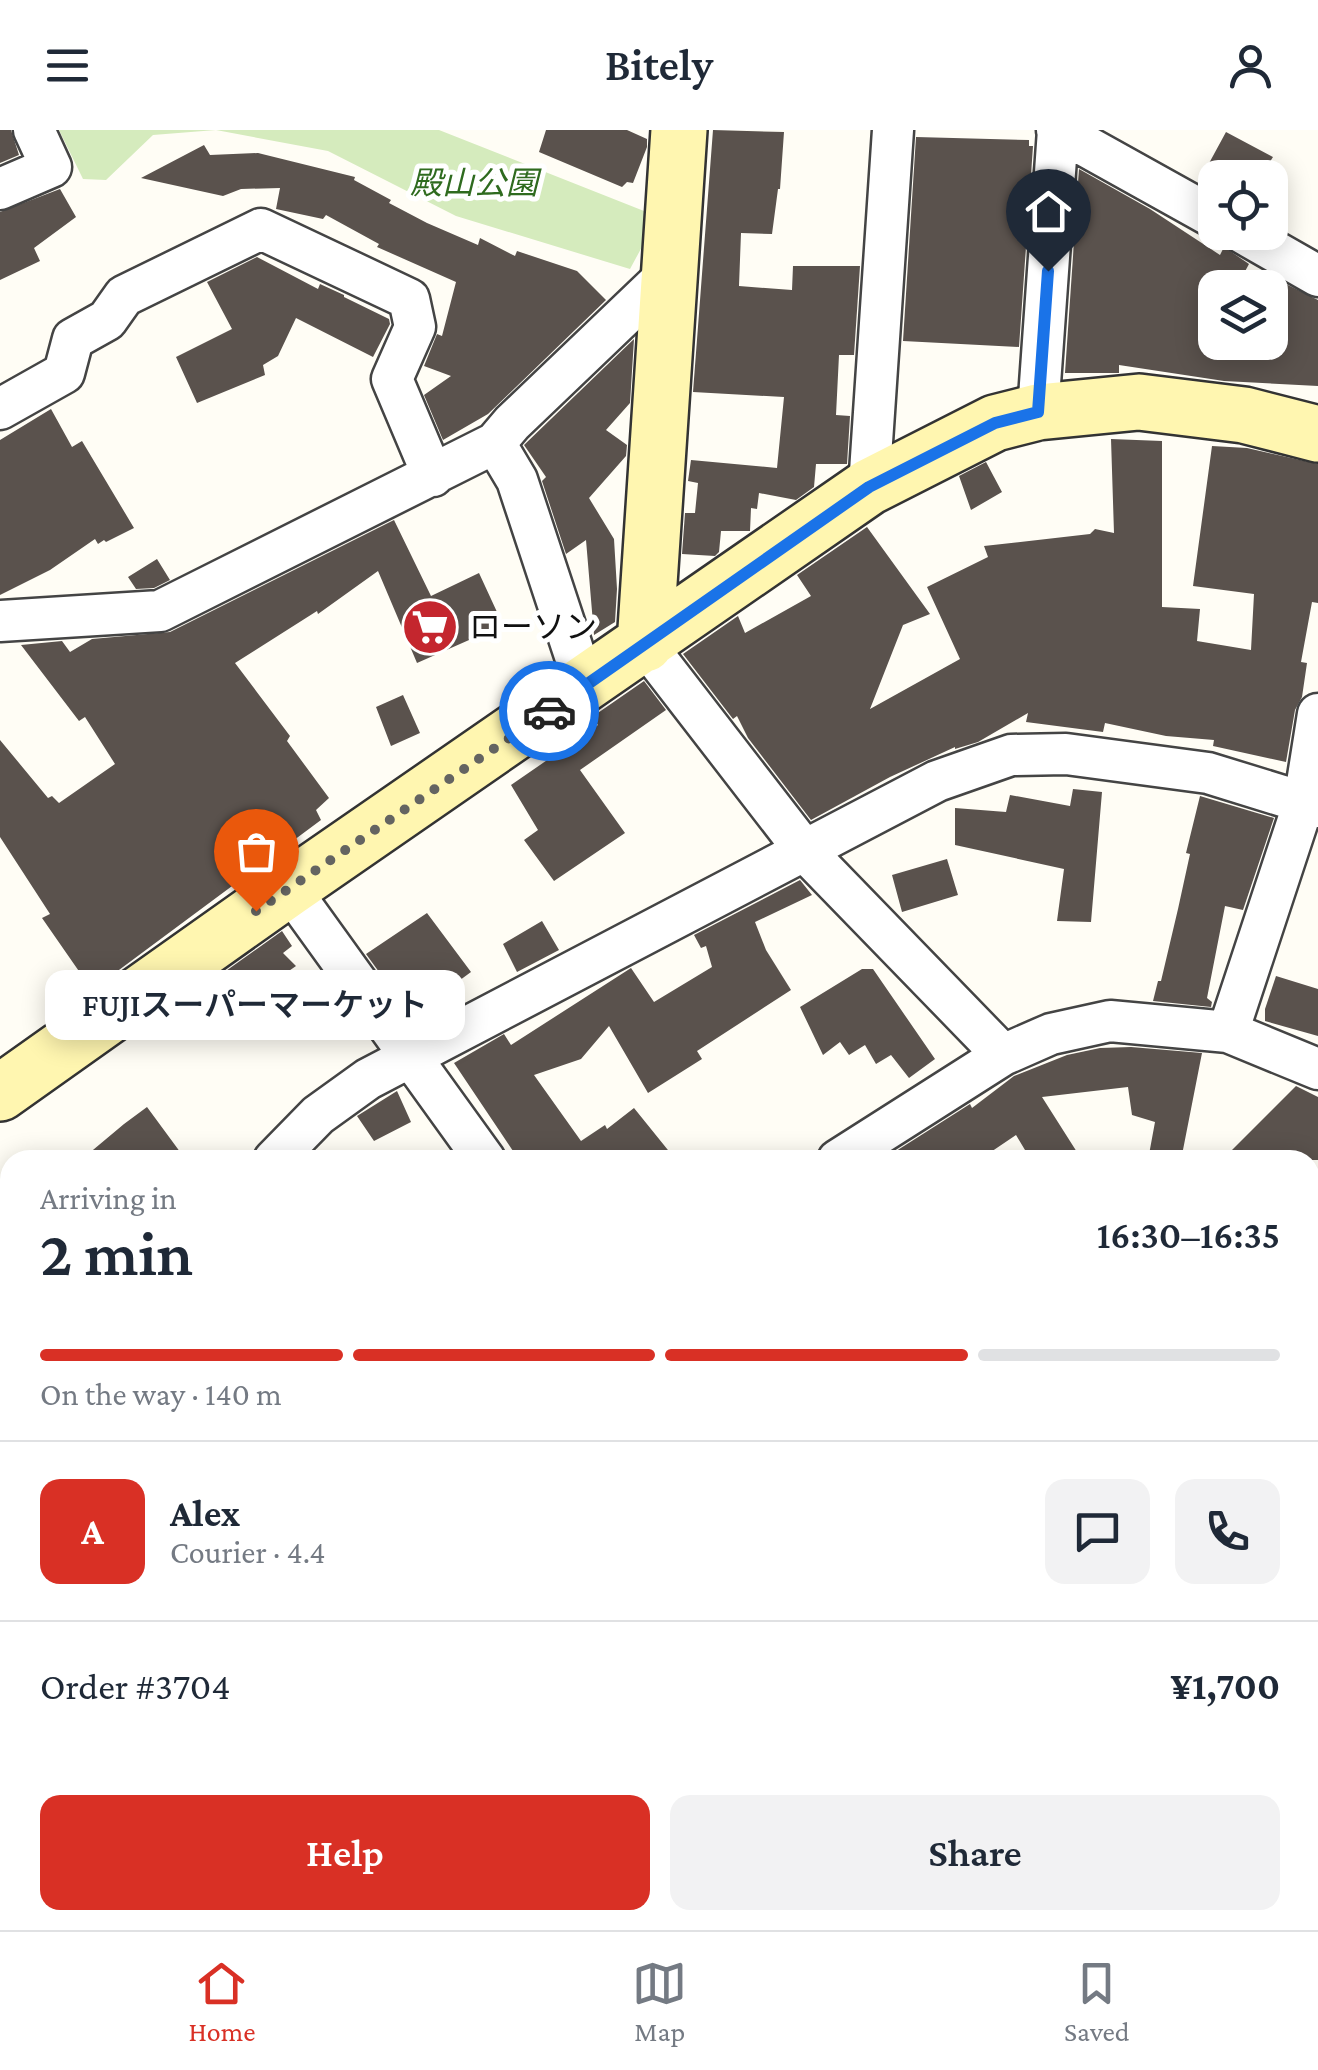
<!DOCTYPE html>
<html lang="en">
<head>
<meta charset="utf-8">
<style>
	body { margin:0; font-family:"Crimson Pro","Noto Sans JP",serif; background:#f2f2f3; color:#1f2937; height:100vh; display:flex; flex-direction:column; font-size:38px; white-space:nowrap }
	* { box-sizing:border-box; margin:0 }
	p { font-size:32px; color:#747a83 }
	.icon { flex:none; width:55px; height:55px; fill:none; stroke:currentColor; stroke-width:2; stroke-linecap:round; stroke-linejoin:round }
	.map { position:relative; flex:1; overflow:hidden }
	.panel { position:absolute; left:0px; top:1020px; width:1320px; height:780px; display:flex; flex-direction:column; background:#fff; border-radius:30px 30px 0 0; box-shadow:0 5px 25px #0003 }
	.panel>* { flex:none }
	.controls { position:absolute; left:1198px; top:30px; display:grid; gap:20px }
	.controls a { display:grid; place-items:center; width:90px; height:90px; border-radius:20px; background:#fff; box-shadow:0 5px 25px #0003; font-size:50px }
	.pin { position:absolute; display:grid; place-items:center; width:85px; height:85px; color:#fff; margin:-102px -42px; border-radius:50% 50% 50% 0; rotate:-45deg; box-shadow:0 0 10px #0007 }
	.pin .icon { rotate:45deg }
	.courier { position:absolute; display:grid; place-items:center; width:100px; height:100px; margin:-50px; border:8px solid #1a73e8; border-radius:50%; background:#fff; color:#222; box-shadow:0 2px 12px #0007 }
	.bubble { position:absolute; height:70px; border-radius:20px; background:#fff; box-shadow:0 5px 25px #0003; font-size:32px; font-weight:600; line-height:70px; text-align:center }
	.headline em { font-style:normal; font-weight:600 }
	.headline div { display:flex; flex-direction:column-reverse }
	.headline { display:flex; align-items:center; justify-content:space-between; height:170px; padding:0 40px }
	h1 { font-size:65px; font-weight:600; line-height:75px }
	.bar { display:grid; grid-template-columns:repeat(4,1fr); gap:15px 10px; align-content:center; height:120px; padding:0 40px }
	.bar i { height:12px; border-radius:8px; background:#e0e1e3 }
	.bar .on { background:#d93025 }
	.bar p { grid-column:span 4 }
	.line { display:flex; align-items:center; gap:25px; padding:0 40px; border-top:2px solid #e0e1e3 }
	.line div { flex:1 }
	.round { display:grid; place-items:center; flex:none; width:105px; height:105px; border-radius:20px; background:#f2f2f3 }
	.cta { display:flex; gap:20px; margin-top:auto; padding:20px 40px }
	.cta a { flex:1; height:115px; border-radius:20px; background:#d93025; color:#fff; font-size:40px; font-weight:600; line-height:115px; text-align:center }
	.cta a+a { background:#f2f2f3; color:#1f2937 }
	header { display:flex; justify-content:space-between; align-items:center; height:130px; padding:0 40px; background:#fff; font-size:45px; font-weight:600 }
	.menu { display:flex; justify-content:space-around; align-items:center; height:140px; border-top:2px solid #e0e1e3; background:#fff; font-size:28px; color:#747a83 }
	.menu a { display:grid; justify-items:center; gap:5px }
	.menu .on { color:#d93025 }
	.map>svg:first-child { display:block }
	.green { fill:#d5ebbd }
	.forest { fill:#b9dc9c }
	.building { fill:#5a524d }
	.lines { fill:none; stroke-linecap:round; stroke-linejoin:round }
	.street-casing { stroke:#444; stroke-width:45 }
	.secondary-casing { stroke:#333; stroke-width:60 }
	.street { stroke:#fff; stroke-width:40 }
	.secondary { stroke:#fff6b0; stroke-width:55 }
	.done { stroke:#646461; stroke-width:10; stroke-dasharray:0 18 }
	.route { stroke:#1a73e8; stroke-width:12 }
	.labels { text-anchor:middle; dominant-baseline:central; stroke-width:10; stroke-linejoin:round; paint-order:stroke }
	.park-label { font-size:32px; font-style:italic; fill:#2f6b1f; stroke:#fff }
	.poi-label { font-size:32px; fill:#111; stroke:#fff; text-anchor:start }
</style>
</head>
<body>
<header><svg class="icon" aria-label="menu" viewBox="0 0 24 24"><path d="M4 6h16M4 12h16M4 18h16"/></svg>Bitely<svg class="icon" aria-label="person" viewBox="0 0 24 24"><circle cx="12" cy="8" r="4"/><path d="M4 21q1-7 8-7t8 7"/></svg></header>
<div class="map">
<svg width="1318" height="1800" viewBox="0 0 1318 1800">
	<rect width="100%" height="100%" fill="#fffdf5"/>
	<path class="green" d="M59,0H439L644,81L643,115L630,139L456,86L328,21L216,0L153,5L106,50L83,49Z"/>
	<path class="forest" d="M10,1614V1788L0,1763V1621Z
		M11,1790H1139L1159,1800H17Z"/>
	<path class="building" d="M0,0H11L19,25L0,33Z
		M546,0H627L647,9V17L633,53L627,52L622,57L539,22Z
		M713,0L784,2L780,59H778L772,104L741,103L739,156L792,160L793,136H860L854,225H839L836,285L850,286L847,334H816L814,357L796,370L759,363L757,379L751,378L750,401H721L719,422L715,426L682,424L685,383H695L698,353L688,351L691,330L777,338L784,267L693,262Z
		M1226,2L1273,27L1260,48H1201Z
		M916,7L1029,10V16H1033L1019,217L903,211Z
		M204,15L210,25L258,23L355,47L354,50L391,70L389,73L427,93L478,115L480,108L515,126L517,121L577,141L606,170L488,284L443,310L424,265L451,246L424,236L437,204L442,206L456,152L377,117L379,114L326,85L323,89L276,79L280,58L241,59L223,66L141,48Z
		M1079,39L1150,79L1220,125L1224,117L1249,134L1236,158H1215V212H1270V146L1318,170V256L1224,251L1119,235V243H1065Z
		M60,59L76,87L34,118L40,131L0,150V82Z
		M257,127L318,159L320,154L344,165V167L389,189L390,194L373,227L296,188L278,226L263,235L265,245L197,273L176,227L232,199L207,152Z
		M634,209L630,273L606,300L627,315L626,326L589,368L614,409L617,459L615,492L594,505L586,410L566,424L542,351L546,347L524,315Z
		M51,279L72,317L82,311L134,398L106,412L104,410L98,414L95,409L50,440L0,465V310Z
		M1111,309L1162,311V477L1200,479L1197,511L1251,520L1254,464L1193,456L1212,316L1247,318L1318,334V473L1312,472L1301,532L1307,533L1302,567L1295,580L1286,632L1213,616L1214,610L1166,606L1105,593L1103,602L1026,592L1028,583L978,612L955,619V617L890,647L811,690L748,608L737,586L733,589L683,524L738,486L745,503L811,466L797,445L867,397L930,484L903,495L870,579L960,529L927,457L988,427L984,416L1090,404L1095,399L1114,403Z
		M986,332L1002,362L971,380L959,346Z
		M394,390L431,466L479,443L503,495L417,533L378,441L318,484L317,481L235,533L290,606L287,611L329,668L316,680L321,690L92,860L42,788L50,784L0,707V610L48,668L52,666L59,673L115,634L85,587L79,591L21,515L62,511L70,522L92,509L170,502Z
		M157,429L170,450L154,458L136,459L128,447Z
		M644,551L666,580L580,640L625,703L554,751L524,710L538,700L511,655L598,595L592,587Z
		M403,565L420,603L391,616L376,577Z
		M1073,659L1102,662L1091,792L1057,791L1064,739L955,715V678L1006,682L1010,665L1070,676Z
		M1200,666L1274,688L1243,780L1225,776L1207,868L1212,872L1211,877L1153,871L1158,851H1161L1178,779L1190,724L1186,723Z
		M947,729L958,765L902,782L892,745Z
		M800,750L812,765L755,792L766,820L791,860L697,921L702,929L648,963L609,896L581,929L534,945L581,1011L605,995L607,999L634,978L676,1030H519L454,933L504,904L511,915L631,838L654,872L712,837L706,816L701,818L694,805Z
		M427,783L471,842L411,886L366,824Z
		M542,791L559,820L517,842L503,814Z
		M282,801L292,816L283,823L296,836L223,887L202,858Z
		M862,839H873L935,929L909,948L891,925L876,934L865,915L849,925L840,912L823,925L800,877Z
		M1276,846L1318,859V906L1265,891V879Z
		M1131,917L1202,923L1181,1030H1148L1155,992L1132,985L1128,957L1042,967L1082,1030H1031L1016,1005L979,1030H882L970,974L972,978L1014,946L1067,925L1100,918Z
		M1296,956L1318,967V1030H1222Z
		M397,961L411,992L374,1011L357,986Z
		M147,977L186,1030H81L124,994Z"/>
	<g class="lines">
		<g class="street-casing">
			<path id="street" d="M1057,0L1215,88
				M0,59L51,37L34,0
				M1241,102L1318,146
				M0,279L64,243L73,209L107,190L124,166L261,99L409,169L415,197L392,249L433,346
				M1038,282L1058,0
				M495,313L512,293L671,141
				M869,357L893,0
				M0,491L160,481L495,313L517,350L585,556
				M645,514L805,721L1003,925
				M289,758L485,1030
				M1228,902L1304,672L1318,584
				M274,1030L318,985L368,949L937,651L1011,625L1066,624L1208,643L1318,677
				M838,1030L1003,925L1051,904L1110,891L1228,902L1318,939
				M0,1350L10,1343
				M1310,1369L1318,1362
				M513,1790L519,1800
				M1029,1790L1030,1800
				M1189,1790L1215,1800
				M597,1800L599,1790"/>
		</g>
		<g class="secondary-casing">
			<path id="secondary" d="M645,514L679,0
				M0,963L289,758L869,357L995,293L1038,282L1139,272L1244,285L1318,304"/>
		</g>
		<use href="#street" class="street"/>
		<use href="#secondary" class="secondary"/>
	</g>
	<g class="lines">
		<path class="done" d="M256,781L549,581"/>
		<path class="route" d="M549,581L869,357L995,293L1038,282L1048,141"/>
	</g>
	<defs>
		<g id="supermarket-disc" transform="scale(2.875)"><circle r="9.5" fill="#c4262e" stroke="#fff"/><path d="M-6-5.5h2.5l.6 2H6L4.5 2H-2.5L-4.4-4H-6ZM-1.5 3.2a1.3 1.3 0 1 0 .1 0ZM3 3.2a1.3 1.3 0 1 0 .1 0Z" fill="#fff"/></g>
	</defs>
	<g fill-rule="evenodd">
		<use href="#supermarket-disc" x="430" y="497"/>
	</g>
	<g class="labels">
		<g class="park-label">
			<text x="474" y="53">殿山公園</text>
		</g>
		<g class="poi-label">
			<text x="469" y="497">ローソン</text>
		</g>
	</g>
</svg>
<div class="controls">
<a><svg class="icon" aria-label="locate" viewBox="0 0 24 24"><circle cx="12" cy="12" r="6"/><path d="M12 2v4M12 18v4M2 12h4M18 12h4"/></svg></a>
<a><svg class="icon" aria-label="layers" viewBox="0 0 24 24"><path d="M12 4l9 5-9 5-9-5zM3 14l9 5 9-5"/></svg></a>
</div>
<div class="pin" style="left:256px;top:781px;background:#ea580c"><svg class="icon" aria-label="bag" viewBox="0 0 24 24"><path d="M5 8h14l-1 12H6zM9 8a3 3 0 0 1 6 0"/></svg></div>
<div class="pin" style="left:1048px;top:141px;background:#1f2937"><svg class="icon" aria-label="home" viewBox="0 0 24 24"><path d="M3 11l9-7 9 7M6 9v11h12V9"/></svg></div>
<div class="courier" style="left:549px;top:581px"><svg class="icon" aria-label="car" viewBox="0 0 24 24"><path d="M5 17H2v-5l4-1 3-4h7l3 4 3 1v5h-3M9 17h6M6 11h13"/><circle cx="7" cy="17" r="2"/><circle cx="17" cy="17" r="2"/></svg></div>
<div class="bubble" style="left:45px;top:840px;width:420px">FUJIスーパーマーケット</div>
<section class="panel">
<div class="headline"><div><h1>2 min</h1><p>Arriving in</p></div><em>16:30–16:35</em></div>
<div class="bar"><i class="on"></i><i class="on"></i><i class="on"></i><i></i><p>On the way · 140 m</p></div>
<div class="line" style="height:180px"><b class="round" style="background:#d93025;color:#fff">A</b><div><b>Alex</b><p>Courier · 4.4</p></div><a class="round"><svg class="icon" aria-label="chat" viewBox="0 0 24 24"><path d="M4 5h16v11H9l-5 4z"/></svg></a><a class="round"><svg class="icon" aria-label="phone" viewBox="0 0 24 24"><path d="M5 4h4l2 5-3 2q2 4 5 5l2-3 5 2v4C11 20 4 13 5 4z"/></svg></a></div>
<div class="line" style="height:130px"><div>Order #3704</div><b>¥1,700</b></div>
<div class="cta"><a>Help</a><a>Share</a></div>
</section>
</div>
<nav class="menu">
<a class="on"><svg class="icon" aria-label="home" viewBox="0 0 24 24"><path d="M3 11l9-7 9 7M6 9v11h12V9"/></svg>Home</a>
<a><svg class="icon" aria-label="map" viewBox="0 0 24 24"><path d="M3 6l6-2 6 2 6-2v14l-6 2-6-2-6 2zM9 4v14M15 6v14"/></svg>Map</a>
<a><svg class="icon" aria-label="saved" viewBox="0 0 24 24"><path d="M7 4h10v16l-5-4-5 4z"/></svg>Saved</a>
</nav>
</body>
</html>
